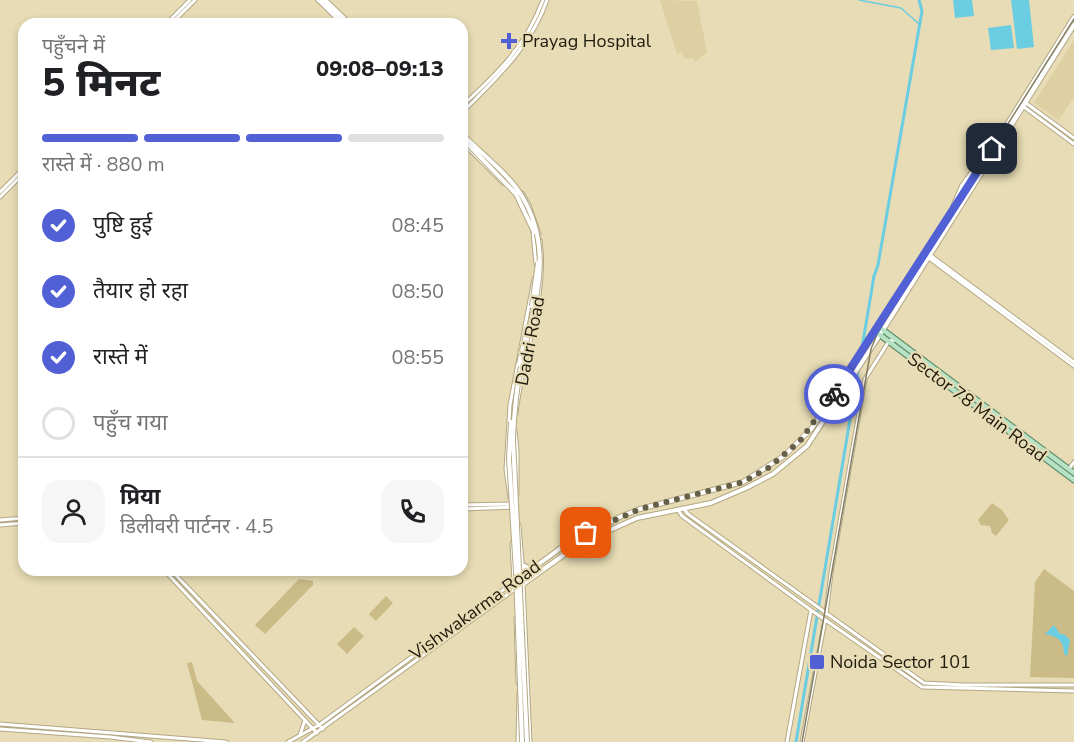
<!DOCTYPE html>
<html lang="hi">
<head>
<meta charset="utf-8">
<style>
	body { margin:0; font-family:"Nunito Sans","Noto Sans Devanagari",sans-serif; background:#f6f6f6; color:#202124; height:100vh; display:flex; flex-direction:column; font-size:22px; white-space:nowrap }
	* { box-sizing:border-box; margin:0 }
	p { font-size:20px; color:#757577 }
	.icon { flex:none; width:33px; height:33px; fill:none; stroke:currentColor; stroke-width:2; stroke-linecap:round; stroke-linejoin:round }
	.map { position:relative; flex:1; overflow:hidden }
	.drawer { position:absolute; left:18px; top:18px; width:450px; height:558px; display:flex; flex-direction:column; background:#fff; border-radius:18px; box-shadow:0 3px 9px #0003 }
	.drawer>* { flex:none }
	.pin { position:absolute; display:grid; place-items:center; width:51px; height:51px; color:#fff; margin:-26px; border-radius:12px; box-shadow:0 3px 9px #0006 }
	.courier { position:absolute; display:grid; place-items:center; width:60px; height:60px; margin:-30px; border:4px solid #5260d6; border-radius:50%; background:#fff; color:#222; box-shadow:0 2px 8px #0007 }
	.summary em { font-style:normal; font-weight:800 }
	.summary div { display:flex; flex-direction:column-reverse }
	.summary { display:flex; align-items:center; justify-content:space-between; height:102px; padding:0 24px }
	h1 { font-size:39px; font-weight:800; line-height:45px }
	.bar { display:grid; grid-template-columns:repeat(4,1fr); gap:9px 6px; align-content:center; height:72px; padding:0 24px }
	.bar i { height:8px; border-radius:4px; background:#e0e0e0 }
	.bar .active { background:#5260d6 }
	.bar p { grid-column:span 4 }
	.line { display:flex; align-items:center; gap:15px; padding:0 24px; border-top:2px solid #e0e0e0 }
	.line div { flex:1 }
	.round { display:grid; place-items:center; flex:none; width:63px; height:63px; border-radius:18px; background:#f6f6f6 }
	ol { padding:0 24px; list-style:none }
	li { display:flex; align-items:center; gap:18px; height:66px }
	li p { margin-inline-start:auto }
	li .icon { padding:6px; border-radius:50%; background:#5260d6; color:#fff; stroke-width:4 }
	li:last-child { color:#757577 }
	li i { width:33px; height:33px; border:3px solid #e0e0e0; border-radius:50% }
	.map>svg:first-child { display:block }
	.built { fill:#ded0a3 }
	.green { fill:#cabb87 }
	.water { fill:#6acde2 }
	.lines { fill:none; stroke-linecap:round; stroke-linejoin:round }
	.stream { stroke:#6acde2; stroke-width:1.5 }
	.canal { stroke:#6acde2; stroke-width:3 }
	.tertiary-casing { stroke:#b3a883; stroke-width:5 }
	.secondary-casing { stroke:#b3a883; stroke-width:6 }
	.primary-casing { stroke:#63906b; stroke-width:7 }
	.tertiary { stroke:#fff; stroke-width:3 }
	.secondary { stroke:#fff; stroke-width:4 }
	.primary { stroke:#b8e2c5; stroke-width:4.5 }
	.rail { stroke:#847d62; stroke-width:1.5 }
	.secondary-bridge-casing { stroke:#b3a883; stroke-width:6; stroke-linecap:butt }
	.secondary-bridge { stroke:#fff; stroke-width:4 }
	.done { stroke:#655f47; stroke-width:6; stroke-dasharray:0 10.8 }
	.route { stroke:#5260d6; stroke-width:8 }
	.poi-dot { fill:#5260d6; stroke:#e7dcb5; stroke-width:2 }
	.labels { text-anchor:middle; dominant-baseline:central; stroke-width:4.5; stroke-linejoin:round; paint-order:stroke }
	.poi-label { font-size:18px; fill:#1f1b0c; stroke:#e7dcb5; text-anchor:start }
	.street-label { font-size:18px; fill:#1f1b0c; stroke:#e7dcb5 }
</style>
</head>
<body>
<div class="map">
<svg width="1074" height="742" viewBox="0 0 1074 742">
	<rect width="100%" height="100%" fill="#e7dcb5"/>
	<path class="built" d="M660,0L697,1L707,52L695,62L692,58L685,59L682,52L677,54Z
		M1074,40V97L1059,120L1034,103Z"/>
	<path class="green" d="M992,503L1002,510L1009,520L996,536L992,533L990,526L981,525L978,520Z
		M1044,569L1074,591V678L1030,677L1035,582Z
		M299,579L313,581V585L265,634L255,625Z
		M386,596L393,603L376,621L369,614Z
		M354,627L364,636L347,654L337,644Z
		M192,662L197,681L235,723L202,720L187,663Z"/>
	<path class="water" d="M953,0H972L974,16L955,18Z
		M1011,0H1029L1034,47L1017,49Z
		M1011,25L1014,48L991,50L988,28Z
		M1054,625L1059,633L1065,635L1070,640L1067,656L1064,654C1064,641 1058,636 1045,634Z"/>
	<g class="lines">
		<path class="stream" d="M859,0L901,8L919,24"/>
		<path class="canal" d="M796,742L874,276L878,265L922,11L919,0"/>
		<g class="tertiary-casing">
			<path id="tertiary" d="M319,1L341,23
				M166,24L190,0
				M171,24L195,0
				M1026,103L1074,138
				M462,106C498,73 526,46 543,0
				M1024,107L1074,144
				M462,113C496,78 531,47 547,0
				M462,142L503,183
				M0,192L24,168
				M522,193L529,205L539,234
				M0,197L24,173
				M533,232L536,264
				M930,255L1074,362
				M929,258L1074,366
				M516,414C522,356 548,299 540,240
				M515,430L517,451V495
				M1069,469L1074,462
				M510,498L506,469L510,405L534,279
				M462,505L511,504
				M683,508L688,514L924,683L964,685H1074
				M462,509L517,507
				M678,510L682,516L811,610L922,687L1074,691
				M0,520L24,518
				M0,525L24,523
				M519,525L523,575
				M164,570L317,733
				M171,570L323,729
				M523,584L530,742
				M826,614L831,573L865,379L889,341L895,340
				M516,618L518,683
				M0,724L226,742
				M0,729L110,737L151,742
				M300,735L305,720
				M288,742L319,725L514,582L512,543
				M303,742L515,589
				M518,742L519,693
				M787,742L811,610
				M802,742L825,620"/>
		</g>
		<g class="secondary-casing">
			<path id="secondary" d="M318,0L322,1L345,24
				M325,0L350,24
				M953,207L962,186L992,145
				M522,565L532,569
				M514,582L569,542L622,516L640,509L743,482L784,456L812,428L972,181L1074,17
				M519,587L579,544L637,518L711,503L746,488L773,474L807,446L883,330L1074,25"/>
		</g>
		<g class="primary-casing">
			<path id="primary" d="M883,330L1074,473
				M880,335L1074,480"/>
		</g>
		<use href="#tertiary" class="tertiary"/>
		<use href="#secondary" class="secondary"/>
		<use href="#primary" class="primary"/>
		<path class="rail" d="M802,742L871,349L880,327L1074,19"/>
		<g class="secondary-bridge-casing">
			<path id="secondary-bridge" d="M462,134C480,152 506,172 520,193C557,251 533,306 521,366C516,391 514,414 513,439L527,742
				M462,138L516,194L534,232
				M532,306L538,263
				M519,364L526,334
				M511,422L509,458L516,572L522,742"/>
		</g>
		<use href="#secondary-bridge" class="secondary-bridge"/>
	</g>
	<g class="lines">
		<path class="done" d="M586,533L640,509L743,482L768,468L800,441L834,394"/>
		<path class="route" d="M834,394L992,149"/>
	</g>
	<g class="poi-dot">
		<path d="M506 32h6v6h6v6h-6v6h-6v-6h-6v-6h6z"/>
		<rect x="809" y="654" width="16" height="16" rx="3"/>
	</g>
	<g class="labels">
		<g class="poi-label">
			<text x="522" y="41">Prayag Hospital</text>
			<text x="830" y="662">Noida Sector 101</text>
		</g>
		<g class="street-label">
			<text transform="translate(530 341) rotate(-79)">Dadri Road</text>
			<text transform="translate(977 407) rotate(37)">Sector 78 Main Road</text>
			<text transform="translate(475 610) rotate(-36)">Vishwakarma Road</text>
		</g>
	</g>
</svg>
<div class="pin" style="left:586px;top:533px;background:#ea580c"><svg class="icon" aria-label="bag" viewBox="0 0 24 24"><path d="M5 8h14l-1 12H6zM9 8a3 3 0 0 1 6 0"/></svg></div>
<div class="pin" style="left:992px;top:149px;background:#1f2937"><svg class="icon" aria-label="home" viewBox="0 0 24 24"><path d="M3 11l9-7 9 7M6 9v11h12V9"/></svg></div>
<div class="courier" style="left:834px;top:394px"><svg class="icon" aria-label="bike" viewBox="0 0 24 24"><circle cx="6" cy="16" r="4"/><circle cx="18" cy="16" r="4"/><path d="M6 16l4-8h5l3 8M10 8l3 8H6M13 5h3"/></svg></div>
<section class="drawer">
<div class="summary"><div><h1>5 मिनट</h1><p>पहुँचने में</p></div><em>09:08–09:13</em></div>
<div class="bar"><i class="active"></i><i class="active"></i><i class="active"></i><i></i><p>रास्ते में · 880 m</p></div>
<ol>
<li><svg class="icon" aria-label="check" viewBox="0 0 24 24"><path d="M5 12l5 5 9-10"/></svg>पुष्टि हुई<p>08:45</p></li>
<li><svg class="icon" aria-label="check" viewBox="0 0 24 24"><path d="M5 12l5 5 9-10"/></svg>तैयार हो रहा<p>08:50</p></li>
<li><svg class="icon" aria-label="check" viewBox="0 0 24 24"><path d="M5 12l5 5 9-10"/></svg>रास्ते में<p>08:55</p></li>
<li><i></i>पहुँच गया</li>
</ol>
<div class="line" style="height:108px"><a class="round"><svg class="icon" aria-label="person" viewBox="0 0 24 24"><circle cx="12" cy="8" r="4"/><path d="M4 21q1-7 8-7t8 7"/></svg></a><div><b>प्रिया</b><p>डिलीवरी पार्टनर · 4.5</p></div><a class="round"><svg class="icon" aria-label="phone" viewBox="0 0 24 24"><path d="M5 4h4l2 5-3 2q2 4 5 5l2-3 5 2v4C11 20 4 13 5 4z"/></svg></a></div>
</section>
</div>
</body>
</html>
